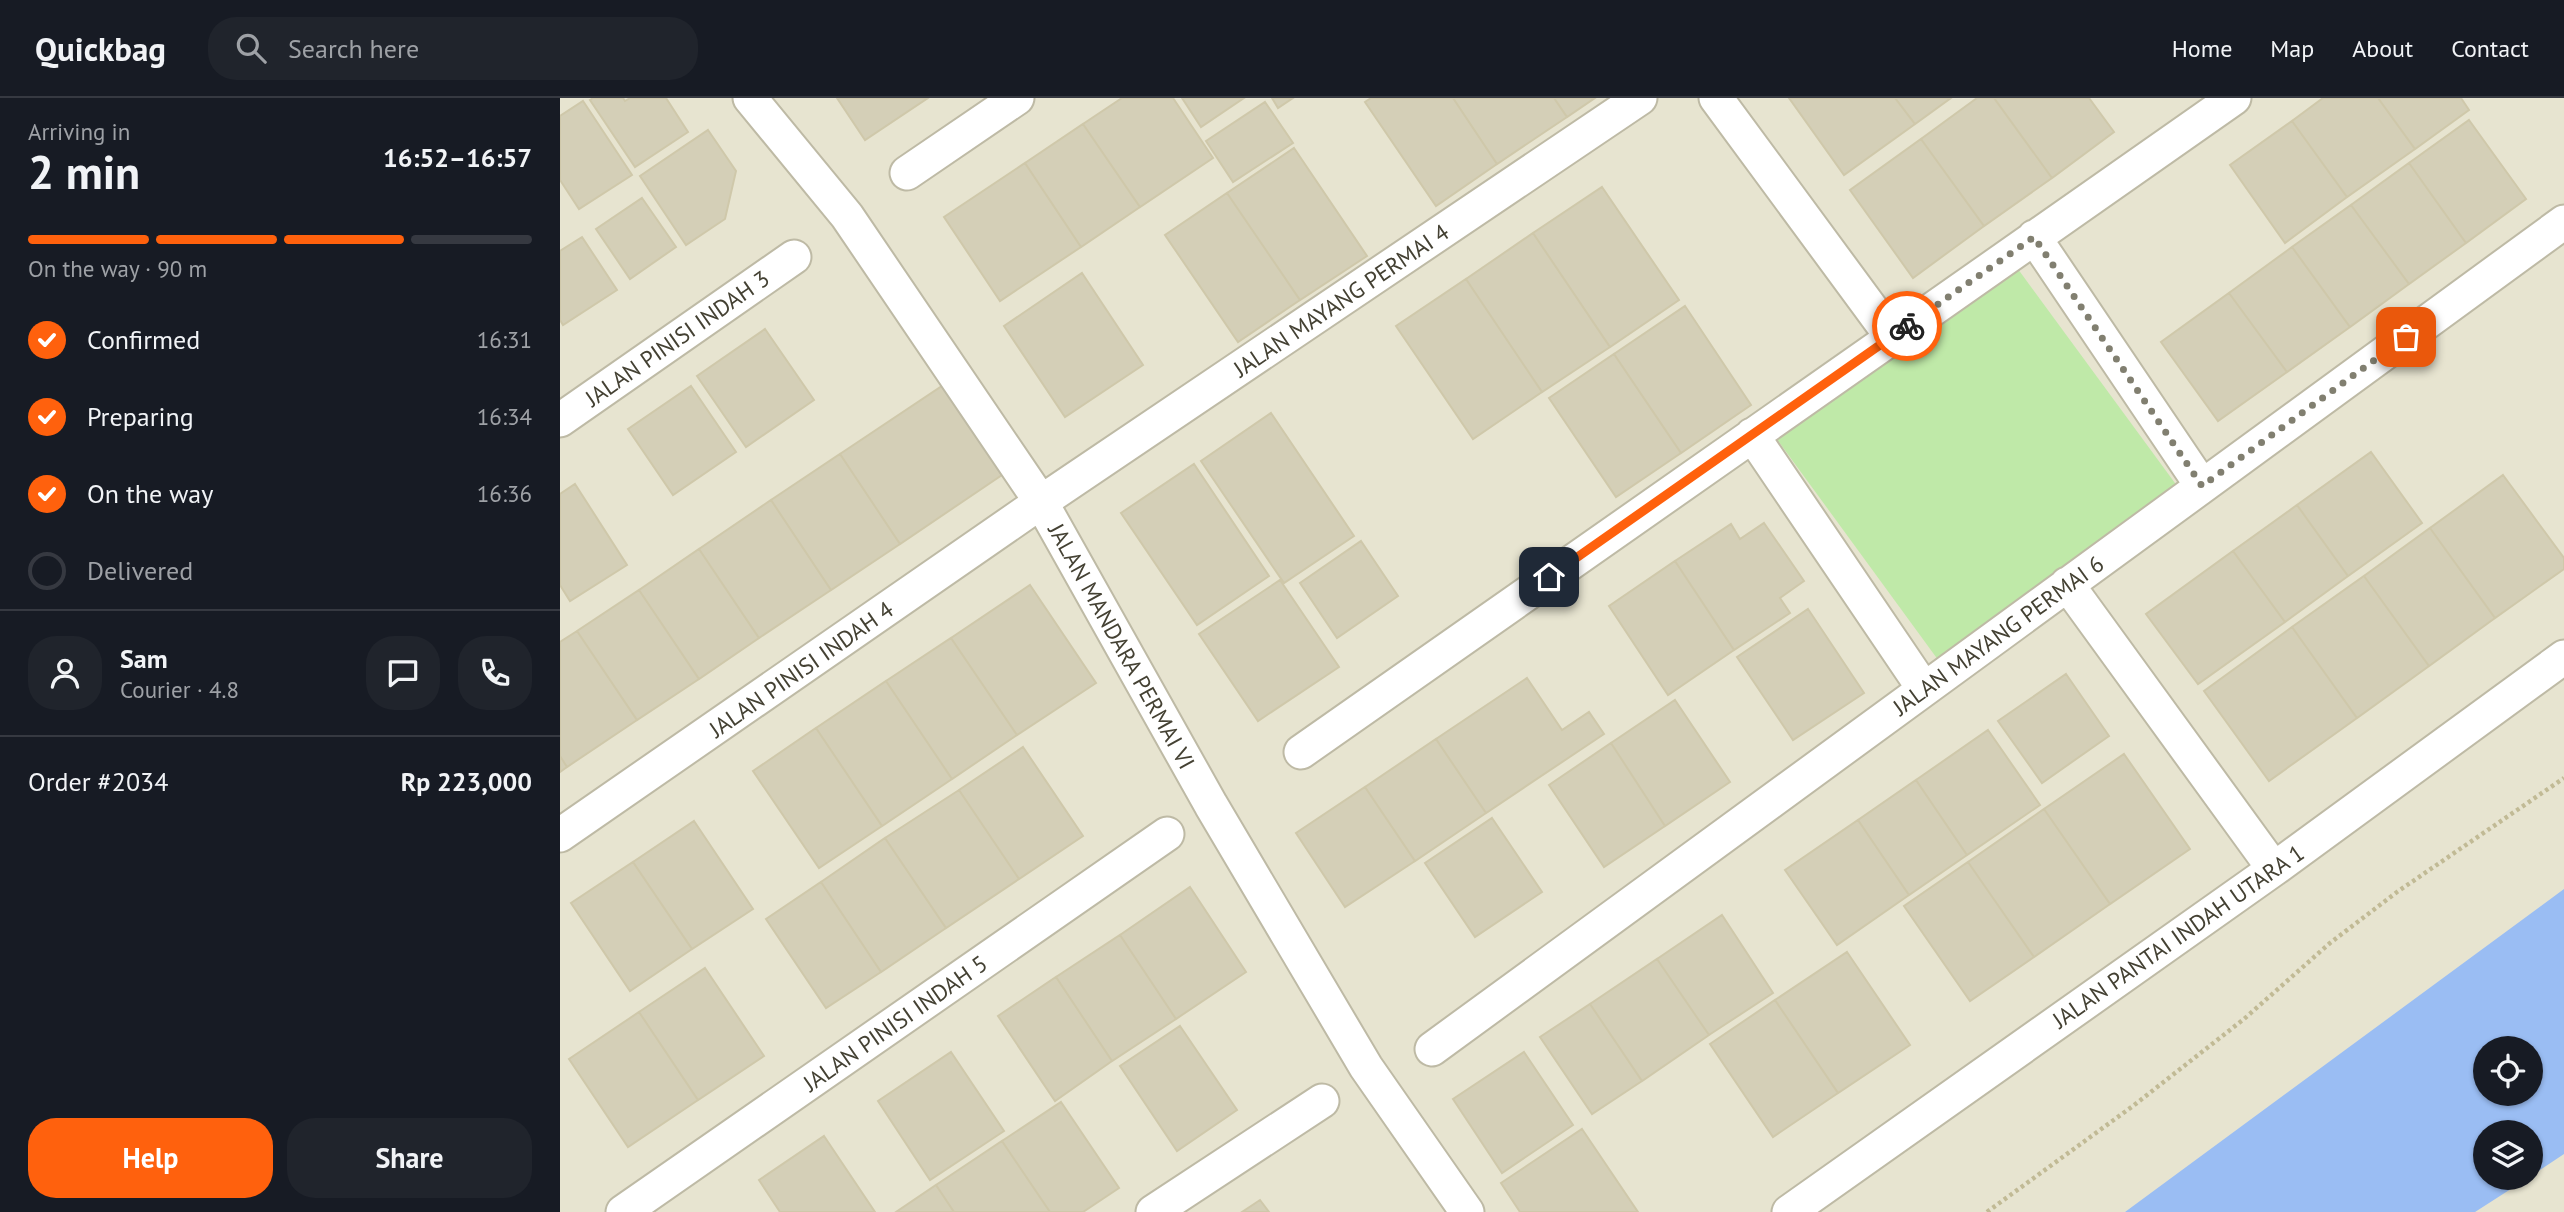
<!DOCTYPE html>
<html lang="en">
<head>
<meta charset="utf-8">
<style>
	body { margin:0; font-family:"PT Sans",sans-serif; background:#20242c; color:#f1f3f6; height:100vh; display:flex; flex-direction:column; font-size:26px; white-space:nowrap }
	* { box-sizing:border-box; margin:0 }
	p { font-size:23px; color:#9ea1a6 }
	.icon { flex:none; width:38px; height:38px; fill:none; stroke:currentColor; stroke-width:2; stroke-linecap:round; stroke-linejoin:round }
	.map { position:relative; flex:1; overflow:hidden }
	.side { display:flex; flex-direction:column; background:#171b24; width:560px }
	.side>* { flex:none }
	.buttons { position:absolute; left:1913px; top:938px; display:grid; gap:14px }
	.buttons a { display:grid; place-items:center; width:70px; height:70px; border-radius:50%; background:#171b24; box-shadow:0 2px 5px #0004; font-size:35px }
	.pin { position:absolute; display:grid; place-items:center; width:60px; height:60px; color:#fff; margin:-30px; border-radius:14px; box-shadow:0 4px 10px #0006 }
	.courier { position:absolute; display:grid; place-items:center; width:70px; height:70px; margin:-35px; border:5px solid #ff610d; border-radius:50%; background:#fff; color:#222; box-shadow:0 2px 9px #0007 }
	.summary em { font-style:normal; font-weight:700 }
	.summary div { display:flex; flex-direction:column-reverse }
	.summary { display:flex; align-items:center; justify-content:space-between; height:119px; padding:0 28px }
	h1 { font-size:46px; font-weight:700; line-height:52px }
	.bar { display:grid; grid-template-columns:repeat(4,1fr); gap:10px 7px; align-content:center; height:84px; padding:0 28px }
	.bar i { height:9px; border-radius:5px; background:#363941 }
	.bar .selected { background:#ff610d }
	.bar p { grid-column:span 4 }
	.line { display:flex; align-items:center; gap:18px; padding:0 28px; border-top:2px solid #363941 }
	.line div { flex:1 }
	.round { display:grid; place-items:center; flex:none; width:74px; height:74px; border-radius:28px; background:#20242c }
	ol { padding:0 28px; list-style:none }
	li { display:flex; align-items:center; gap:21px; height:77px }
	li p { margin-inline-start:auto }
	li .icon { padding:7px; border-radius:50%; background:#ff610d; color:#fff; stroke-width:4 }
	li:last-child { color:#9ea1a6 }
	li i { width:38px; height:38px; border:4px solid #363941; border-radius:50% }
	.button { display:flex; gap:14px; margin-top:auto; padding:14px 28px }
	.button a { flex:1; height:80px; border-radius:28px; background:#ff610d; color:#fff; font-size:28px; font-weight:700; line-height:80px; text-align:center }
	.button a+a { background:#20242c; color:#f1f3f6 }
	header { display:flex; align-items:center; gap:42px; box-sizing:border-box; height:98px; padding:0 35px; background:#171b24; border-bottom:2px solid #363941 }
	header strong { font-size:33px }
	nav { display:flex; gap:38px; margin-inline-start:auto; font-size:24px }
	.search { width:490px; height:63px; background:#20242c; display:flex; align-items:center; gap:18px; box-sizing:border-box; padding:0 24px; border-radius:28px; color:#9ea1a6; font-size:26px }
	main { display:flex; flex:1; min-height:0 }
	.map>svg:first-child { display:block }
	.residential { fill:#e7e4d0; fill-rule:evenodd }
	.green { fill:#bfe9a8 }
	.water { fill:#9abdf3; fill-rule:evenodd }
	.building { fill:#d4cfb7; stroke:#cfc8aa; stroke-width:2 }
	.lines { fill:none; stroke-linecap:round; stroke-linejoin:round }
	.minor-casing { stroke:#bebaa5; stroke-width:37 }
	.path { stroke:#c1ba95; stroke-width:4.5; stroke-dasharray:3.5 3.5; stroke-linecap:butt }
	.minor { stroke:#fff; stroke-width:33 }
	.done { stroke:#817f70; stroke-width:7; stroke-dasharray:0 12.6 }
	.route { stroke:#ff610d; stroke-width:9 }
	.labels { text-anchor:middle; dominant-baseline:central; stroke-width:5; stroke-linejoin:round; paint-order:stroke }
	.street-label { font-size:23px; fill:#444133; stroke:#fff }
</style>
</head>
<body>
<header>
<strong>Quickbag</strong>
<div class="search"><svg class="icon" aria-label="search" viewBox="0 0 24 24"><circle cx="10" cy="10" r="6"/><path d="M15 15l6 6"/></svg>Search here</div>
<nav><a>Home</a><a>Map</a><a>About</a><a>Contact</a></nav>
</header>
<main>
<section class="side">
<div class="summary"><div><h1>2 min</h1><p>Arriving in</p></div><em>16:52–16:57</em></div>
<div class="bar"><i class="selected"></i><i class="selected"></i><i class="selected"></i><i></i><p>On the way · 90 m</p></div>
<ol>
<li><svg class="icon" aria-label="check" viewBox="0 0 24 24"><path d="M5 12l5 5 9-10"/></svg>Confirmed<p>16:31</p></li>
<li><svg class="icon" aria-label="check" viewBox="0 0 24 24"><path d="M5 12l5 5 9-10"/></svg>Preparing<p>16:34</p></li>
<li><svg class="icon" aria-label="check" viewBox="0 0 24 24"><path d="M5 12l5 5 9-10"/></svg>On the way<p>16:36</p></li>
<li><i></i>Delivered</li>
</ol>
<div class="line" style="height:126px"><a class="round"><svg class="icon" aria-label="person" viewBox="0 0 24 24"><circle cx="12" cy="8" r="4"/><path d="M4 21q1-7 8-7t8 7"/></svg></a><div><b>Sam</b><p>Courier · 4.8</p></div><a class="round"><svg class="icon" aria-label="chat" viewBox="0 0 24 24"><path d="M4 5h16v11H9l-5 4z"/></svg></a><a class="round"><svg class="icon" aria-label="phone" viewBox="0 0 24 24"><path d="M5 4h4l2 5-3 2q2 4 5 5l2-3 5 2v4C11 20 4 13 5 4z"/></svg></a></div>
<div class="line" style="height:91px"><div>Order #2034</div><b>Rp 223,000</b></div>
<div class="button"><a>Help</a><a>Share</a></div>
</section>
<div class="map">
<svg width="2004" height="1114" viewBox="0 0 2004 1114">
	<rect width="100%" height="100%" fill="#f2f1e2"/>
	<path class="residential" d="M0,0H2004V1114H0ZM1925,950H1970V996H1925ZM1925,1034H1970V1080H1925Z"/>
	<path class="green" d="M1455,167L1623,396L1384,570L1216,340Z"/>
	<path class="water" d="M2004,791V1056L1971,1078L1970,1034H1925V1080H1968L1915,1114H1565ZM1925,950H1970V996H1925Z"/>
	<path class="building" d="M33,0H63L65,3L70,0H106L128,34L75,69L30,2Z
		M277,0H368L305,42Z
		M562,0H613L653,60L580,109L523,26Z
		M622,0H684L641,29Z
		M712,0H733L718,10Z
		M811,0H893L937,66L876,108L805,4Z
		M893,0H994L1007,19L937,66Z
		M994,0H1035L1007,19Z
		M1229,0H1335L1355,26L1284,77Z
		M1335,0H1391L1355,26Z
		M1417,0H1434L1492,80L1424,128L1361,41Z
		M1434,0H1529L1554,34L1492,80Z
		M1763,0H1818L1855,51L1787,99L1732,23Z
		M1818,0H1901L1909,12L1855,51Z
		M23,3L72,77L19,111L0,82V18Z
		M705,4L733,45L673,84L646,43Z
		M1909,22L1966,101L1906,145L1849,65Z
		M1732,23L1787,99L1725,145L1670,67Z
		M523,26L580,109L521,149L465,65Z
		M148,32L176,73L165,121L126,147L80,78Z
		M1361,41L1424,128L1353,180L1290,92Z
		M734,50L807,158L740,202L667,95Z
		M465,65L521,149L440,203L384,119Z
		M1849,65L1906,145L1849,186L1791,107Z
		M1042,89L1119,202L1050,249L973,135Z
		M667,95L740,202L678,244L605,137Z
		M82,100L116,149L70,181L36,131Z
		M1791,107L1849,186L1790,229L1732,149Z
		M973,135L1050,249L982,294L906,181Z
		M22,139L57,192L3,227L0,222V153Z
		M1732,149L1790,229L1727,274L1669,195Z
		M522,175L583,267L505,319L444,228Z
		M906,181L982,294L913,341L836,228Z
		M1669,195L1727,274L1658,323L1601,244Z
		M1125,208L1191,307L1121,355L1054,256Z
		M205,231L254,302L186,349L137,278Z
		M1054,256L1121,355L1056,399L989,300Z
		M131,288L176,354L113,397L68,331Z
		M382,288L442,377L340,446L280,356Z
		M711,315L794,438L724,485L641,363Z
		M1811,354L1862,425L1788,478L1737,407Z
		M280,356L340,446L271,492L211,402Z
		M634,366L709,478L637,527L561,415Z
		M1943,377L2004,460V471L1935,520L1870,430Z
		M15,386L67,467L10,503L0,487V396Z
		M211,402L271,492L199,540L139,451Z
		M1737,407L1788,478L1725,524L1673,453Z
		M1204,425L1244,483L1220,500L1230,515L1174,552L1115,463L1171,426L1180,441Z
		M1870,430L1935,520L1869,568L1804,478Z
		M801,443L838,498L777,540L740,485Z
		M139,451L199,540L139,581L79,492Z
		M1673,453L1725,524L1638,586L1586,516Z
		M1115,463L1174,552L1108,597L1049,508Z
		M1804,478L1869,568L1797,620L1732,529Z
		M720,482L779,569L698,623L639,536Z
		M470,487L536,585L457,637L391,540Z
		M79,492L139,581L77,622L17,533Z
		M1248,511L1304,595L1233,642L1177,559Z
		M1732,529L1797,620L1709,683L1644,593Z
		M17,533L77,622L7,669L0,658V544Z
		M391,540L457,637L392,681L326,583Z
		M1506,576L1549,638L1482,685L1438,623Z
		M967,580L1002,632L1029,614L1044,636L926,715L876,641Z
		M326,583L392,681L322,728L256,630Z
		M1115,602L1170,684L1105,728L1051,645Z
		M256,630L322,728L259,770L193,673Z
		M1428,632L1480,707L1407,757L1356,682Z
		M876,641L926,715L855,763L805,689Z
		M1051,645L1105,728L1044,769L989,687Z
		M463,649L523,738L459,781L399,692Z
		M1564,656L1630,751L1550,806L1484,711Z
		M0,658L7,669L0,674Z
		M1356,682L1407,757L1349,797L1298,722Z
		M805,689L855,763L785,809L736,735Z
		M399,692L459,781L386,830L325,740Z
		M1484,711L1550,806L1474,859L1408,764Z
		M932,720L982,794L915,839L865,765Z
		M1298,722L1349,797L1277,847L1225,772Z
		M134,723L193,811L132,851L73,764Z
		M325,740L386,830L321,874L261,784Z
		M73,764L132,851L70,893L11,805Z
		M1408,764L1474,859L1410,903L1344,808Z
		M261,784L321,874L266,910L206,821Z
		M630,789L686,874L616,921L560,837Z
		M1162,817L1213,895L1149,937L1097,861Z
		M560,837L616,921L552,963L496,879Z
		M1287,854L1350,947L1278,995L1215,902Z
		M1097,861L1149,937L1082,983L1030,906Z
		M145,870L204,958L138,1002L79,914Z
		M496,879L552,963L495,1003L438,918Z
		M1215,902L1278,995L1213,1039L1150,946Z
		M1030,906L1082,983L1032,1016L980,939Z
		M79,914L138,1002L68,1049L9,961Z
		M620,928L677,1012L617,1053L560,968Z
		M391,954L444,1033L370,1082L318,1003Z
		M964,954L1013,1027L942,1075L893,1001Z
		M501,1004L559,1090L523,1114H490L442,1043Z
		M1022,1031L1078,1114H960L941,1085Z
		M264,1038L315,1114H220L199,1082Z
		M442,1043L490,1114H394L376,1087Z
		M376,1087L394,1114H336Z
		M700,1102L709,1114H682Z"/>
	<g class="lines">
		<g class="minor-casing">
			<path id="minor" d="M190,0L287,118L481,404L651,707L806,969L907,1114
				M1156,0L1332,239
				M347,75L457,0
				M1474,139L1642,388
				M0,322L234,159
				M1192,337L1364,591
				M1507,486L1714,771
				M741,654L1674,0
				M0,737L481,404L1080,0
				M872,951L2004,124
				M63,1114L607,736
				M593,1114L762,1003
				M1229,1114L1714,771L2004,559"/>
		</g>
		<path class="path" d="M1427,1114L1573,1008L1684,921L1770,845L1837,794L2004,680"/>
		<use href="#minor" class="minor"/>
	</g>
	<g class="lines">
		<path class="done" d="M1347,228L1474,139L1642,388L1846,239"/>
		<path class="route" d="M989,479L1347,228"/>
	</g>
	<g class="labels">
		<g class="street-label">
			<text transform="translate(781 202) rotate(-34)">JALAN MAYANG PERMAI 4</text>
			<text transform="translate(117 240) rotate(-35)">JALAN PINISI INDAH 3</text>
			<text transform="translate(1438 537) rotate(-36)">JALAN MAYANG PERMAI 6</text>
			<text transform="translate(562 548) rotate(61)">JALAN MANDARA PERMAI VI</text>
			<text transform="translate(241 571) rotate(-35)">JALAN PINISI INDAH 4</text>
			<text transform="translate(1618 838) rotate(-35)">JALAN PANTAI INDAH UTARA 1</text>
			<text transform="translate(335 925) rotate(-35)">JALAN PINISI INDAH 5</text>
		</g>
	</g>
</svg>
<div class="buttons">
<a><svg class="icon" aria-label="locate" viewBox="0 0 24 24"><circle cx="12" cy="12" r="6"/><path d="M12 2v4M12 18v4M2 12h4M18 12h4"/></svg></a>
<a><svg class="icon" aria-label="layers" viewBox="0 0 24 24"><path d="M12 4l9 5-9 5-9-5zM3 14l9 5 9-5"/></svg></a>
</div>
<div class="pin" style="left:1846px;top:239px;background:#ea580c"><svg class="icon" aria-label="bag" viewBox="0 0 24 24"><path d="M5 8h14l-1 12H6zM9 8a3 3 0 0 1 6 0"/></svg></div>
<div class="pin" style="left:989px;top:479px;background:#1f2937"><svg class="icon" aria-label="home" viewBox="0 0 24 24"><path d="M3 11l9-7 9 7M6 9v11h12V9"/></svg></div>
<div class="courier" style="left:1347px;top:228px"><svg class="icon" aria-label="bike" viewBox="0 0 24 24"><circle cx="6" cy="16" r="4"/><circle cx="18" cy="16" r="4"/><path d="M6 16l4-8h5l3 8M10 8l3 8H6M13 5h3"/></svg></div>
</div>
</main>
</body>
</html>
